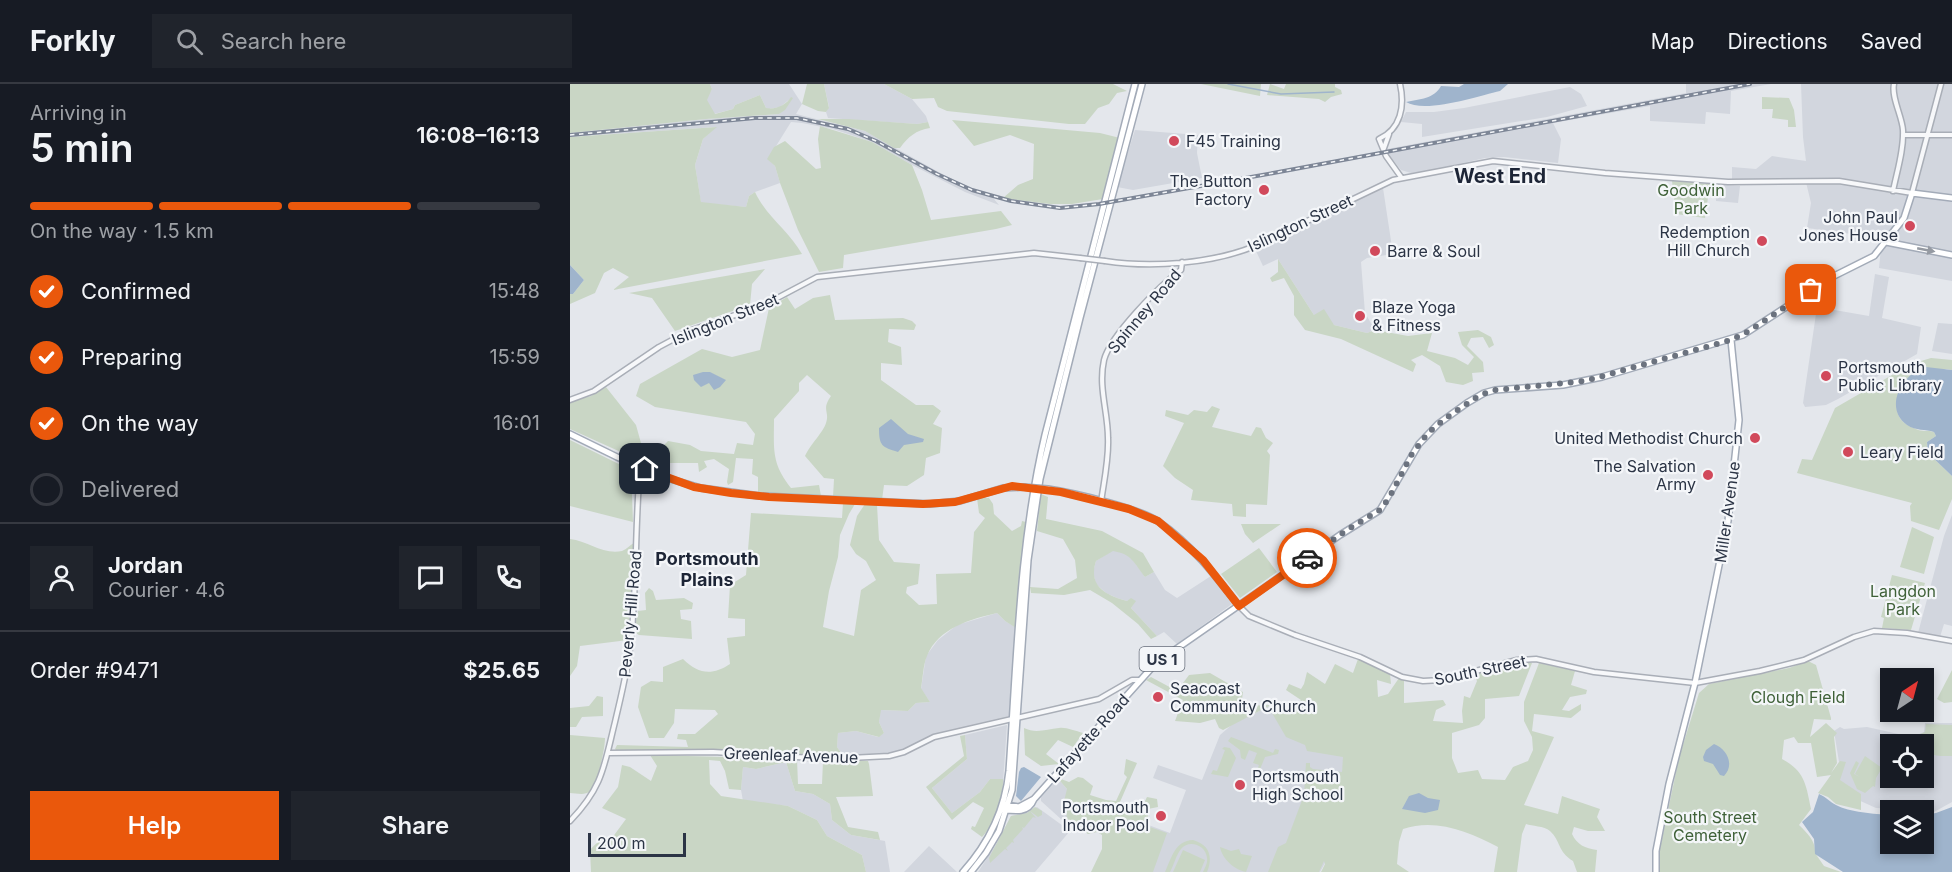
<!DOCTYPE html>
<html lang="en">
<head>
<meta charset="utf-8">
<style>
	body { margin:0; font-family:Inter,sans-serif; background:#20242c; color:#f1f3f6; height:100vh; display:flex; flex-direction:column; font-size:22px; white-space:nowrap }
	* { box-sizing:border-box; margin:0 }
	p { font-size:20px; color:#9ea1a6 }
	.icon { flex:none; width:33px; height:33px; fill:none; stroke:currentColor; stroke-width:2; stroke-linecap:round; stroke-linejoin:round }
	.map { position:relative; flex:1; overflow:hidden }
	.side { display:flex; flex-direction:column; background:#171b24; width:570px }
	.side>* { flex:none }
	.needle { width:39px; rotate:36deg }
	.tools { position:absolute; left:1310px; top:584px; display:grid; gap:12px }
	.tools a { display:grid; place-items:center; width:54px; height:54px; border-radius:0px; background:#171b24; box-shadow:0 3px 9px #0003; font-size:30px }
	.scale { position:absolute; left:18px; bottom:15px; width:98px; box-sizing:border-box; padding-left:6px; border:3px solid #2b3445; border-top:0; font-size:16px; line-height:21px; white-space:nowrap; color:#2b3445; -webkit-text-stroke:4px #f4f6f9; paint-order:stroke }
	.pin { position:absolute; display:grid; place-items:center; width:51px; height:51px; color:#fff; margin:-26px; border-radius:12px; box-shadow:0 3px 9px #0006 }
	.courier { position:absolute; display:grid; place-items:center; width:60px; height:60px; margin:-30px; border:4px solid #ea580c; border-radius:50%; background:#fff; color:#222; box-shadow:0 2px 8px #0007 }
	.summary em { font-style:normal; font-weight:600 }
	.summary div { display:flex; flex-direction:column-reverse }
	.summary { display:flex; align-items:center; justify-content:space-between; height:102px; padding:0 30px }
	h1 { font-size:39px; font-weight:600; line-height:45px }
	.bar { display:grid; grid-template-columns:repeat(4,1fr); gap:9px 6px; align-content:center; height:72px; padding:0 30px }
	.bar i { height:8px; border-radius:4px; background:#363941 }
	.bar .current { background:#ea580c }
	.bar p { grid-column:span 4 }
	.line { display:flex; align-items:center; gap:15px; padding:0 30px; border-top:2px solid #363941 }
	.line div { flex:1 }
	.round { display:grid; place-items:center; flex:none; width:63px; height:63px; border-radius:0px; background:#20242c }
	ol { padding:0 30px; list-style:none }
	li { display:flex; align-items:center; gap:18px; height:66px }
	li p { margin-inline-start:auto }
	li .icon { padding:6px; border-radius:50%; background:#ea580c; color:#fff; stroke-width:4 }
	li:last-child { color:#9ea1a6 }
	li i { width:33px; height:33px; border:3px solid #363941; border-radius:50% }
	.primary-button { display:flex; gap:12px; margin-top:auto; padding:12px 30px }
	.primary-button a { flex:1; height:69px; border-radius:0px; background:#ea580c; color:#fff; font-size:24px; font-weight:600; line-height:69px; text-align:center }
	.primary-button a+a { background:#20242c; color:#f1f3f6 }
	header { display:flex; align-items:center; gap:36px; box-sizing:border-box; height:84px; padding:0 30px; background:#171b24; border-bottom:2px solid #363941 }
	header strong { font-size:28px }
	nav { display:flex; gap:33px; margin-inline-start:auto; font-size:21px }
	.search { width:420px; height:54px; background:#20242c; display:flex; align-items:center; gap:15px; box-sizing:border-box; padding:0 21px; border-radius:0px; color:#9ea1a6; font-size:22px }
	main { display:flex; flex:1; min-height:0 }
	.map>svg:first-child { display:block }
	.built { fill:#d2d6de; fill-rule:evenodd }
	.green { fill:#c9d6c5 }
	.water { fill:#9fb4cc }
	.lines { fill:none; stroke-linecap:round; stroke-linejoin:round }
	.stream { stroke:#9fb4cc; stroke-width:1.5 }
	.minor-casing { stroke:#a9aeb7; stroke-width:7 }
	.major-casing { stroke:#a3abb8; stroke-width:8 }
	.minor { stroke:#f7f8fa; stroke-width:4 }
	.major { stroke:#fff; stroke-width:5 }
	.rail-casing { stroke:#7d8696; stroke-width:4 }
	.rail { stroke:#f4f6f9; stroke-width:1.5; stroke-dasharray:4.5; stroke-linecap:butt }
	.minor-bridge-casing { stroke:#a9aeb7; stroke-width:7; stroke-linecap:butt }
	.major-bridge-casing { stroke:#a3abb8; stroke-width:8; stroke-linecap:butt }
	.minor-bridge { stroke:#f7f8fa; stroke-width:4 }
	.major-bridge { stroke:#fff; stroke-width:5 }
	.oneway { fill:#959aa2 }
	.done { stroke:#6c737f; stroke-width:6; stroke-dasharray:0 10.8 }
	.route { stroke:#ea580c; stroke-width:8 }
	.poi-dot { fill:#d1495b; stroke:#f4f6f9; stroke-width:2 }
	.labels { text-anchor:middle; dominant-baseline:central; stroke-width:4.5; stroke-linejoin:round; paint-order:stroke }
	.shield { fill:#f4f6f9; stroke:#676e7b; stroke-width:1.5 }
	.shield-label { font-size:15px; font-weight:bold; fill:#2b3445 }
	.poi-label { font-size:16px; fill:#2b3445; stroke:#f4f6f9; text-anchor:start }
	.park-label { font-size:16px; fill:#3f6138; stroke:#f4f6f9 }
	.street-label { font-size:16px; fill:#2b3445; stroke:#f4f6f9 }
	.neighbourhood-label { font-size:18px; font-weight:bold; fill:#1d2536; stroke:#f4f6f9 }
	.quarter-label { font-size:20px; font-weight:bold; fill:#1d2536; stroke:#f4f6f9 }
</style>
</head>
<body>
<header>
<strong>Forkly</strong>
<div class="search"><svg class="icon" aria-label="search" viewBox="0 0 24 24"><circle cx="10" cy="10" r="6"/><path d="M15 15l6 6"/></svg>Search here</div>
<nav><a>Map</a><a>Directions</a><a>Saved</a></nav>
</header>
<main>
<section class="side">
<div class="summary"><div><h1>5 min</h1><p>Arriving in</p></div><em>16:08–16:13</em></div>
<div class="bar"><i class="current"></i><i class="current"></i><i class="current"></i><i></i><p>On the way · 1.5 km</p></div>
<ol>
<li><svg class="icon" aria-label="check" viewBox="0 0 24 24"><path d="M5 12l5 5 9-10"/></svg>Confirmed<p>15:48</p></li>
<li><svg class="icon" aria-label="check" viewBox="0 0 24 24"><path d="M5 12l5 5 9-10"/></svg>Preparing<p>15:59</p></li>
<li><svg class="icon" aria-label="check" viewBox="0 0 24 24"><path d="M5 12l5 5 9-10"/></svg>On the way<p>16:01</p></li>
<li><i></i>Delivered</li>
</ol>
<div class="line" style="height:108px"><a class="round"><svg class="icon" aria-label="person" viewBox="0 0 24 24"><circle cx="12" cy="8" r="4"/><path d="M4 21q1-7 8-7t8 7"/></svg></a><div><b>Jordan</b><p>Courier · 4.6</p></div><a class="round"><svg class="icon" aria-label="chat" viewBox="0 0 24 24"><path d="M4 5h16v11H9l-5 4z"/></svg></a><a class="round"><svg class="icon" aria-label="phone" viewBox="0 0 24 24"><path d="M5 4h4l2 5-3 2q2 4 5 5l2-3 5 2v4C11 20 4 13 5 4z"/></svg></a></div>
<div class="line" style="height:78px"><div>Order #9471</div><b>$25.65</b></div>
<div class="primary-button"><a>Help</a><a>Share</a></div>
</section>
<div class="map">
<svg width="1382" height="788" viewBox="0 0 1382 788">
	<rect width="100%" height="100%" fill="#e4e7ec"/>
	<path class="built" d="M140,0H219L232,20L226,30L295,47L374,91L399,103L419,109L429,121L395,108L342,81L302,58L263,45L232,39L221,38L198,75L205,82L210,99L185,108L179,112L176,123L131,119L125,81L133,55L146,43L0,53V49L136,35L209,30L220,15L210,23L199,25L196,24L190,11L165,21L163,25L144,30L136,16L142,5Z
		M254,0H314L342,15L356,32L358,38L347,40L258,34L256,28L259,23Z
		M1116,0H1201L1161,7L1160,30L1136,28L1135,40L1080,37V22L983,39L991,55L988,79L934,73L915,74L853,88L841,89L831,86L817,69V65L1116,9Z
		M1231,0H1382V197L1309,184L1312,154L1237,144L1241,119L1235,94L1211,96H1162V83L1186,85L1202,72L1236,77L1233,53Z
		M1000,3L1011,10L1017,22L977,33L852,53V40L831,38L836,28H864L894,24Z
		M565,46L628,51L627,69L632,94L563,106L547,103Z
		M1140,100L1170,102L1168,119L1146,117V113L1139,112Z
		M813,104L823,170L797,174L791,178L795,229L805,246L797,249L764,241L744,231L708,175L693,182L686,167L687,164L704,155Z
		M1305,190L1319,193L1312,234L1351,243L1347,270L1268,315L1256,321L1235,323L1233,319L1247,223L1299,232Z
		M1368,239L1382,240V270L1362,267Z
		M1382,431V542L1374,540L1370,553L1348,549L1374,452Z
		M543,466L554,469L561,473L575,493L584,488L595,506L607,514L641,492L662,520L607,560L594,548L587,552L561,524L565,517L561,515L557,517L547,514L536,509L526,500L523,488L526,477Z
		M427,529L435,537L445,543L439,632L417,640L362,651L326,669L274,673L267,663L268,649L286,647L308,653L314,649L309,638L310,626L338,627L346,619L360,618L351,605L356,572L368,556L387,541Z
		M701,621L775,672L756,777L750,788H525L549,730L600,749L616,706L583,694L588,681L632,696L650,651L665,638L680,632Z
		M1355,639H1382V718L1364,728L1353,730V726L1306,724L1255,701L1269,678L1264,647L1270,643L1274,645L1297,643L1342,653L1354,648ZM1320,660H1353V693H1320Z
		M437,641L433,698V695H420L410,708L382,729L362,704L397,675L395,651Z
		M216,678L225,707L243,710L260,720L262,736L281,751L315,757L320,788H296L292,771L257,752L247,736L218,722L173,717L171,706L173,683L186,685Z
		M487,696L490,697L497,705L500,719L497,727V735L492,736L471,717V713Z
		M467,723L500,747L465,788H408L429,756L441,732L454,729Z
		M359,762L387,788H334Z"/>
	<path class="green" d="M0,0H140L142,5L137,16L145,30L163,25L165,21L190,11L196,24C206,26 216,21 221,13L223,14L215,26L209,30L136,35L0,49Z
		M237,0H254L259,24L256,28L248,27L232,20Z
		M314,0H543L557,7L547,9L539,20L528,24L515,40H499L377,27L368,23L364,14L342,15Z
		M631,0H691L690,12Z
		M700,0L714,5L716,0H765V3L771,6L772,10L761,13L755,18L749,15L697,11Z
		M1192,13L1219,14L1224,26L1226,43H1218V36L1202,34L1203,25H1192Z
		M248,35H279L347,40L358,38L360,44C346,46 338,53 330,64H324L295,47Z
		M382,36L530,49L550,54L533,115L502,120H480L433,114L448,101L463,95L464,60L440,51L404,62Z
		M250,42L302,58L342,81L352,106L361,136L431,127L442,141L426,145L274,171L273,184L249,188L228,146L210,99L205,82L197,75L204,63L215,57L246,85L251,84L248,55Z
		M147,43L133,55L125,81L131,118L176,123L179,112L185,108C196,132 219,147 232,170L43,206L59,193L43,184L34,189L25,209L0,220V210H3L14,196L0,181V53Z
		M1102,97L1140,100L1135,134L1106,130Z
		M708,175L744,231L754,225L764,241L797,249L805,246L838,252L862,249L857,267L885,274L898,281L904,273L892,261L888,248L908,246L921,253L924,261L919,264L913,253L901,254L897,262L913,278L914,288L902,289L903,297L893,301L876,298L870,282L852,271L841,276L846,280L843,288L771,255L735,246L724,231V212L714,194L702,198L700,194L708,188Z
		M195,185L182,200L180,221L105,247L82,214L59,209Z
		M260,211L265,236L333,234L342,237L346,241L344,246L319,245L318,258L331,263L332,281L311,279V296L346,321H363L371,327L363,340L372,344L370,369L356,374L354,391L337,402L314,401L312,416L263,413L264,395L254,394L235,372C240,361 254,347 256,339C260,327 251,326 261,312L237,291L229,299V307L204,335C204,365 201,379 221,404L249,401L251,412L188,409V393L182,390L183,375L166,374L163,398L158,401L157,398L159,385L144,375L134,377L137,383L129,388L128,379H95L92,363L98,357L120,361L131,367L164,370L167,359L183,361L185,350L176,338L85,323L66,312L70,300L132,265L162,273L190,266L199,224L217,213L225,225L243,214Z
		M1361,274L1382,276V286L1376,285L1336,295C1325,314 1319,336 1346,345C1352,348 1358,346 1364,348L1366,352L1357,358L1358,369L1382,392V415L1369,446L1341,437L1340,422L1342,419L1227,389L1232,375L1242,376L1265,324L1341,280Z
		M36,303L66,341L71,359L77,366L75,379L0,345V318L21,312Z
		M642,322L650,325L642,343L681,352L686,343L691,344L696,354L703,359L697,367L700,371L697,421L676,420V433L663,432L662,420L621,416L623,406L605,394L593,382L614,339L595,332L596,326L618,331L624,326L637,328Z
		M0,356L61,386L63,438L0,422Z
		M471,410L478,413L476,435L532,447L573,469L584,488L575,493C564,479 562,470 543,467L526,477C518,502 535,511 557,517L561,514L566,517L561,524L587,552L581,555L568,540L542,519L520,506L494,511L461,509L460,503L488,505L507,494L505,476L493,455L467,447Z
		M407,414H419L423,420L424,430L442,447L451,442L452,437L456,438L446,544L435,537L427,529C401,535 368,544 357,572C353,581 353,594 351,604L360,618L346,619L338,627L311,626L309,638L314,649L309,653L286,647L268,649L267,663L274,673L128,666L47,667L45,665L47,661L118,663L116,656L107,655L108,650H125L148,630L145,626L105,625L104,639L94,654H79L68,623L71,603L81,597L93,598V583L113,575C128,590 142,592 160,580L157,554L175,552V535L158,534L160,501L176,491L181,429L272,434L273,419L285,420L279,430L270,451L268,473L259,507L253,543L284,552L291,506L306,496L296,477L286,470L280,461L287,432L295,420L307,421L309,456L324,478L350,480L348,500L337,503L336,509L349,521L367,520L366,490L401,489L404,448L415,434L409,429Z
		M671,440H711L683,459L675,450Z
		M1342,443L1364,453L1354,490L1330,483Z
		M0,455C18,457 33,471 52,467C57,465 60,461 64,459L58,556L10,562L7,582L0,592Z
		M689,464L707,488L670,514L651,490Z
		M1322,491L1355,499L1341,546L1312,544L1314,534L1311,533Z
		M79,504L83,507L86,516L114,514L123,519L122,525L110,526L111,535L121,537L122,555L69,551L64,548L68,527L76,526L75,509Z
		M788,575L820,590L821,600L807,596L808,613L818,610L829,594L834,596V619L873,616L876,621L866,626L863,637L893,639L892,627L894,612L900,614L907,597L904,591L947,579H962L949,612L915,615V634L909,641L882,649V674L888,689L908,686L912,695L935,696L943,683L958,677L963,666L962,653L954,637V618L969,579L1005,587L1001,601L1017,606L1016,610L1000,613L992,626L999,627L1011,620V626L1001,634L964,630L962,647L984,653L954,721L988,730L992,712L1030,725L1027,733L1035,747H1018L1004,743L1002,750C1007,761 1015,764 1027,766L1025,788H1007L1003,777C987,767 991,757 980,747C974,742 962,742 956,740L952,750L947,788H924L928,763C899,748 866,734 833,745L829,758L827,780L839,788H751L755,780L754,777L749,788H698L708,763L716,759L734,711L736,679H740V683L743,685L772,688L773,673L737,667L735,661L716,653L702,629L705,623L727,621L731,616L716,606L719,600L731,605L734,600L737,588L755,600L765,580L783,589Z
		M1238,577L1246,581L1261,634V636L1244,635L1240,653L1256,639L1267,649L1264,653L1267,679L1261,689L1270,677L1276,678L1270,696L1291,710V726L1266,720L1258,713L1248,709L1261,691L1247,693L1241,659H1228L1224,653L1214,656L1212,675C1235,687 1236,701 1241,725L1229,741C1237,749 1246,757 1245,769L1254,782L1271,788H1089V769L1109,674L1129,609L1139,600L1219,584Z
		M1382,586V618L1374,619L1367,615Z
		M640,589L673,608L671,622L701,621L653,646L649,644L645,635L630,639L605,637L613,616L576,596L581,593L607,607L619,591Z
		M27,612L33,613V632L12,633L6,643H0V624L19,622Z
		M1356,640L1382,641V672H1370L1353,669V660H1334L1336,653L1342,654L1355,648Z
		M454,644C466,650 477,645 489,644C496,643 505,647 513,649L503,663L488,656L476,670L489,680L471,682L455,671Z
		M0,651L35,654C35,665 28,698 20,707C15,712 6,709 0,709Z
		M395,651L397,675L362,704L382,729L410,708L420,695H433C434,713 423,743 412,753L401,745L402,742L405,743L414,724L403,718L382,736L356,703L394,672L390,652Z
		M661,653L703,669L705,665L709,666L708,670L695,673L688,690L686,689L689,681L683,679L687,669L679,666L675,676L671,674L670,666L658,657Z
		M654,663L660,664L666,674L658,693L641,690L643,686L647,687L655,666L652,665Z
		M80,671L227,675L228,700H252L253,677H298L299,680L303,712L266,713L278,743L308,748L310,756L281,751L262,736L260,720L243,710L225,707L216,678L186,685L173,683L171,706L159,705L155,687L150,677L139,676L140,700L151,712L218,722L247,736L257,752L292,771L296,788H21L20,766C26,759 32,753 42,754L56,735L32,724L48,703L52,681L60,683L81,697L87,682Z
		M1295,672L1312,684L1306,694L1305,703L1303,702L1295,709L1287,705L1280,689L1286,677L1289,679L1284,690L1290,693L1285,690Z
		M556,675L567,679L550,718V725L558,728L570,727L577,713L587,715L588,723L578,725V741L548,732L597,749L583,788H521L532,765V751L527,748L518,750L497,735L496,727L500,720L494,717L497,705L490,697L491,695L499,698L508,693L513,694L523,702L520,711L536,716L546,717L557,693L554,690Z
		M465,723L472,727V731L468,733L460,727L466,734L463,733L454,744L452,743L453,745L443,756L444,759L442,758L436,764L438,767L435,765L420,779L419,774L441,732L457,729Z
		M623,756C640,761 643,773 637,788H633C635,783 638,779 637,774C636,761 619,755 611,765C606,771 604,781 600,788H595C602,773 605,757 623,756Z
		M650,763L661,767L669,765L671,770L682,772L676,788C665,786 652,775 650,763Z
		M613,766L635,776L630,788H603Z"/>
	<path class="water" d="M894,0H938L930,7C908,12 855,30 836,18C850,15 864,15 871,2L889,3Z
		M0,181L14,196L3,210H0Z
		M1356,283L1382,286V392L1358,369L1357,358L1366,352L1364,348C1355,345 1346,347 1337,341C1313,324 1332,289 1356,283Z
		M133,288H140L156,296L150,303L144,306L139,299L131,303L124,296L123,291Z
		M321,335L338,350L354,355L353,358L334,361L328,368C312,363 309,362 309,344Z
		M1144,660C1157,665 1165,681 1154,692L1150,691L1143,680L1134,677L1133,673L1136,666Z
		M454,683L471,693L451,717L446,712L449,688L451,684Z
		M849,709L858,714L870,716L868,726L855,729L832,725L839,712Z
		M1249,710C1256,713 1260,718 1266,721C1279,728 1305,730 1320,731V759H1353V731L1366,729L1382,723V788H1273L1245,770L1244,755L1232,738L1243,728Z"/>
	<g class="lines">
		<path class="stream" d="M658,0L711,10L764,8"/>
		<g class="minor-casing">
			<path id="minor" d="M830,0C835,22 831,45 809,55L816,72L831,93
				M1333,51H1382
				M814,64L819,50
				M1323,107C1327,87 1334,66 1333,46C1332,32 1321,13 1324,0
				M535,177C581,184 641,180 685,162L823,96L923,77L1035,89L1158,98L1269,97L1342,109L1371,0
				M0,316L24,307L89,263L119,247L194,221L247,193L464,169L510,174
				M531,418C534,397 539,375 538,354C538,328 528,303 534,276C540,252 590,201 611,186L612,178
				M669,522L679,532L725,551L790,573L832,593L853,597L872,596L947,576L966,575L1024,588L1125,599L1190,587L1234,576L1284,553L1304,547L1337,549L1382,557
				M38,669L143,668L260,675L319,672L334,668L364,653L529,615L562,596H570
				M0,737C33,703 34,682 45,638C51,612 58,585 61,557C67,499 65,441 70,383"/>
		</g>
		<g class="major-casing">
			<path id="major" d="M1316,158L1382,171
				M0,350L47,373L97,394L131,404L190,412L360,420L390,417L433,404L454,403
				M478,405C504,409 569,424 589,438C621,460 645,491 669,522
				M435,721L449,723L464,715
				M431,725C444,727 458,730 464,715L586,579L770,451L810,426L849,360L868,340L897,319L914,309L925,306L993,301L1032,293L1173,251L1264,192L1304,172L1334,134L1342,109L1382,114
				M393,788C419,759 435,726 439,687C447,575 449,461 475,351L565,0
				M401,788L416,769L429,747L442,706L458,476L470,395L510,234L572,0
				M1086,788V767L1099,700L1125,599L1158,437L1169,336L1161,256"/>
		</g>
		<use href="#minor" class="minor"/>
		<use href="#major" class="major"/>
		<g class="rail-casing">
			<path id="rail" d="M0,51L185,34H227L278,45L306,57L367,90L402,106L441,117L490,124L529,120L698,90L1180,0"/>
		</g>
		<use href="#rail" class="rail"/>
		<g class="minor-bridge-casing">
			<path id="minor-bridge" d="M510,174L535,177"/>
		</g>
		<g class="major-bridge-casing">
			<path id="major-bridge" d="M454,403L478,405"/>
		</g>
		<use href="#minor-bridge" class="minor-bridge"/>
		<use href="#major-bridge" class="major-bridge"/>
	</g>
	<defs><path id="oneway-solid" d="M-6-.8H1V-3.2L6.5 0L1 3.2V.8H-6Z" transform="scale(1.5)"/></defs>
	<use class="oneway" href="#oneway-solid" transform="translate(1356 166) rotate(11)"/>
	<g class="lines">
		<path class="done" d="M737,474L777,446L810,426L819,414L842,370L858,349L876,334L910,311L925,306L1015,297L1161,256L1179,247L1241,206"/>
		<path class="route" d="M75,385L124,403L161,409L199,413L353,420L385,418L442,402L491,408L559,425L588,437L633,476L669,522L737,474"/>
	</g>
	<g class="poi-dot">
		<circle cx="604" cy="57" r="6"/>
		<circle cx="694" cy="106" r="6"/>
		<circle cx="1340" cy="142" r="6"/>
		<circle cx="1192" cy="157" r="6"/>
		<circle cx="805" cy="167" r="6"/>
		<circle cx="790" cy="232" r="6"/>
		<circle cx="1256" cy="292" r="6"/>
		<circle cx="1185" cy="354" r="6"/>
		<circle cx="1278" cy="368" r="6"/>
		<circle cx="1138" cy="391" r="6"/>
		<circle cx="588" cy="613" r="6"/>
		<circle cx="670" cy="701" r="6"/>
		<circle cx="591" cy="732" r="6"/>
	</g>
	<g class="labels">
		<rect class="shield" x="569.5" y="563" width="45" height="24" rx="4.5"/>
		<g class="shield-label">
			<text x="592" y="575">US 1</text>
		</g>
		<g class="poi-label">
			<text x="616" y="57">F45 Training</text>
			<text x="682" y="97" text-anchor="end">The Button<tspan x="682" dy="18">Factory</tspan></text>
			<text x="1328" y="133" text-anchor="end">John Paul<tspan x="1328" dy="18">Jones House</tspan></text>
			<text x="1180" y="148" text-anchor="end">Redemption<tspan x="1180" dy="18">Hill Church</tspan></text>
			<text x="817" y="167">Barre &amp; Soul</text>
			<text x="802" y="223">Blaze Yoga<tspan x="802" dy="18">&amp; Fitness</tspan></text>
			<text x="1268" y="283">Portsmouth<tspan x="1268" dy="18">Public Library</tspan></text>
			<text x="1173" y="354" text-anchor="end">United Methodist Church</text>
			<text x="1290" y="368">Leary Field</text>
			<text x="1126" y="382" text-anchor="end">The Salvation<tspan x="1126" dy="18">Army</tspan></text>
			<text x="600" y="604">Seacoast<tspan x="600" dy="18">Community Church</tspan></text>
			<text x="682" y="692">Portsmouth<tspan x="682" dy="18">High School</tspan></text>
			<text x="579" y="723" text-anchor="end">Portsmouth<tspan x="579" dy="18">Indoor Pool</tspan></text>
		</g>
		<g class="park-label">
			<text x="1121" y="106">Goodwin<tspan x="1121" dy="18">Park</tspan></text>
			<text x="1333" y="507">Langdon<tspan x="1333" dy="18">Park</tspan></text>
			<text x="1228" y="613">Clough Field</text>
			<text x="1140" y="733">South Street<tspan x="1140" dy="18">Cemetery</tspan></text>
		</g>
		<g class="street-label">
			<text transform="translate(730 139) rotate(-25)">Islington Street</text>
			<text transform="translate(574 227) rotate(-50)">Spinney Road</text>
			<text transform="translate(155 235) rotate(-22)">Islington Street</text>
			<text transform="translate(1157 428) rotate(-82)">Miller Avenue</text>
			<text transform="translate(60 530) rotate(-85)">Peverly Hill Road</text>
			<text transform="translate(910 586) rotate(-12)">South Street</text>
			<text transform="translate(518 654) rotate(-48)">Lafayette Road</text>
			<text transform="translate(221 671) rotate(2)">Greenleaf Avenue</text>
		</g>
		<g class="neighbourhood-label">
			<text x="137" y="474">Portsmouth<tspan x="137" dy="21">Plains</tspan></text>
		</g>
		<g class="quarter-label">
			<text x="930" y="92">West End</text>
		</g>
	</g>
</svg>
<div class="tools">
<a><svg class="needle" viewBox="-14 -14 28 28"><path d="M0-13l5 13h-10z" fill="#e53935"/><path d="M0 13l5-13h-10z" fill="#9ea1a6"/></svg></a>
<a><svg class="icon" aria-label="locate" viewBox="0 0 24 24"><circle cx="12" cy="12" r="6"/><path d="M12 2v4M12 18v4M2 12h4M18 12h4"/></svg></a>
<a><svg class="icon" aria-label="layers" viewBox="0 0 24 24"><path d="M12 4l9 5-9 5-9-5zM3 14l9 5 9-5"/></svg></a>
</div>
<div class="scale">200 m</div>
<div class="pin" style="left:1241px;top:206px;background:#ea580c"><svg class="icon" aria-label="bag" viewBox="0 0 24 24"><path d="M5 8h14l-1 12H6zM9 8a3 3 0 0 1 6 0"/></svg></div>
<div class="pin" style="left:75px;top:385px;background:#1f2937"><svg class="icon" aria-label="home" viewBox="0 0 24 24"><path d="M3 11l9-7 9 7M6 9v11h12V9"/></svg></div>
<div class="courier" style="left:737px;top:474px"><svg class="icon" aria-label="car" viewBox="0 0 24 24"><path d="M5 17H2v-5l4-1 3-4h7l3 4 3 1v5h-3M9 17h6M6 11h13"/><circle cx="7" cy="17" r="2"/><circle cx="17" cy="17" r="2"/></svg></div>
</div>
</main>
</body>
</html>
